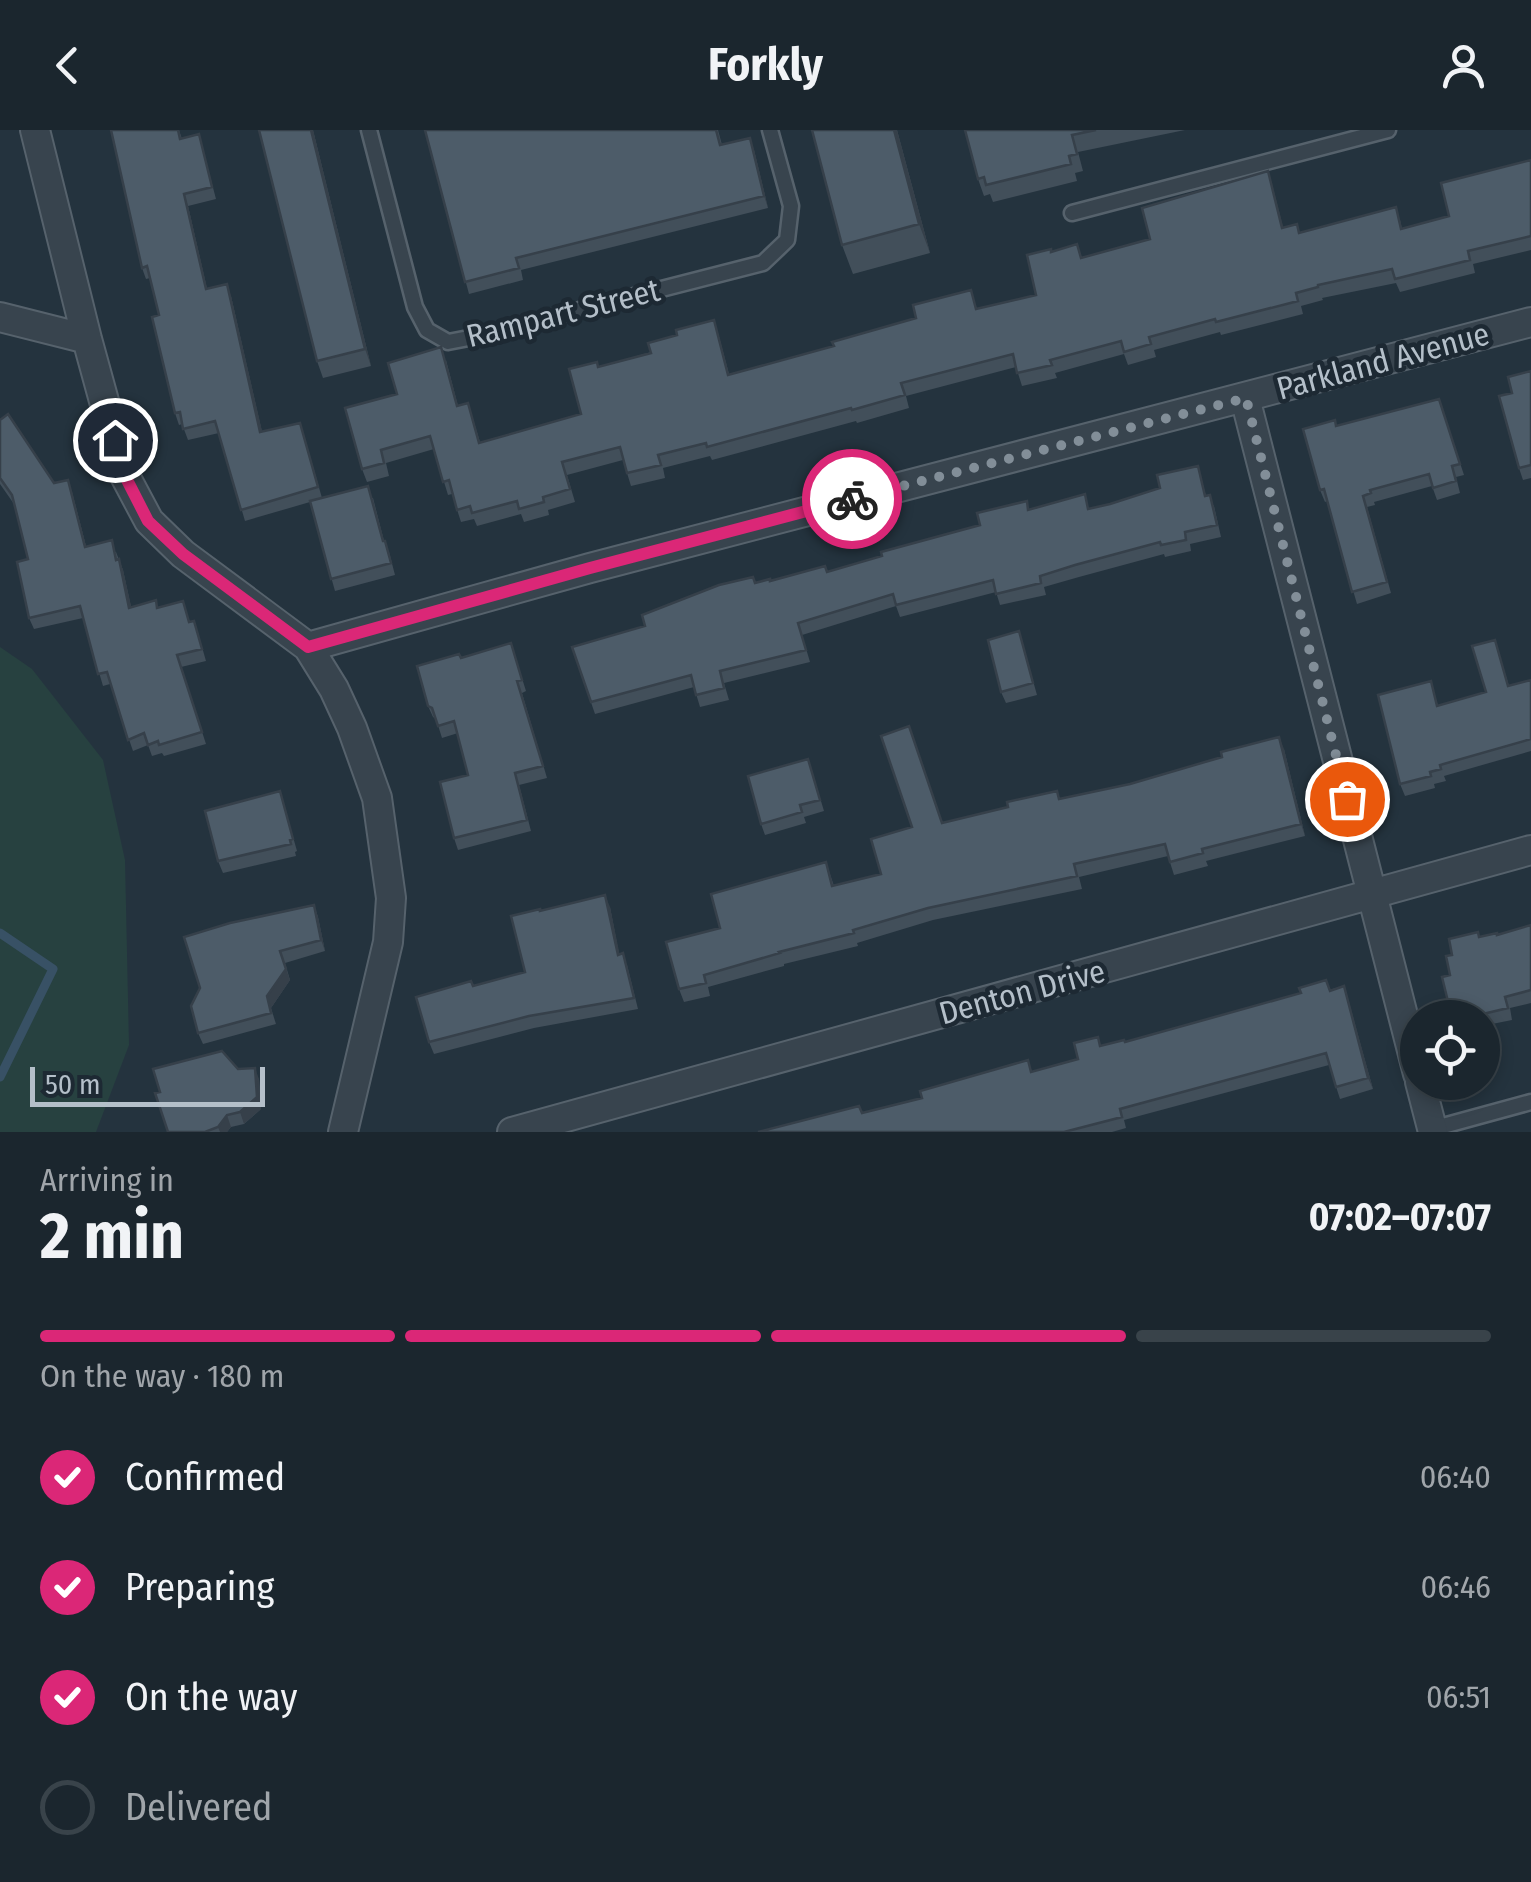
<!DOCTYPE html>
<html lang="en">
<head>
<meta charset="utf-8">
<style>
	body { margin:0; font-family:"Fira Sans Condensed",sans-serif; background:#28323a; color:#f1f3f6; height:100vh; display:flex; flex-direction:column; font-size:38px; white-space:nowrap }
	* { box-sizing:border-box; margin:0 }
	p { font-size:32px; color:#a0a5aa }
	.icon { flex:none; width:55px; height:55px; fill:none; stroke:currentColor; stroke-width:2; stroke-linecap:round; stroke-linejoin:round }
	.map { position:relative; height:1002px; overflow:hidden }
	.sheet { display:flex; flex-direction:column; background:#1b262e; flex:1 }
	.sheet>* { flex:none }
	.buttons { position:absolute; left:1400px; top:870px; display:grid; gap:20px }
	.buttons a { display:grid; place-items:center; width:100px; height:100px; border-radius:50%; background:#1b262e; box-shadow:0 5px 15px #0003,0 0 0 2px #39434a; font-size:50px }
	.scale { position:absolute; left:30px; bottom:25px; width:235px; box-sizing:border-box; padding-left:10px; border:5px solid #b4bfc9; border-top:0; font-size:28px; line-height:35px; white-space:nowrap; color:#b4bfc9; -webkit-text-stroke:8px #1d2933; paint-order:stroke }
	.pin { position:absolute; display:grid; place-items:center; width:85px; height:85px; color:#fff; margin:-42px; border:5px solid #fff; border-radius:50%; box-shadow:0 2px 10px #0007 }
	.courier { position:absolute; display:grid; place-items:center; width:100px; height:100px; margin:-50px; border:8px solid #db2777; border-radius:50%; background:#fff; color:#222; box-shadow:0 2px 12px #0007 }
	.overview em { font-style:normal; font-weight:700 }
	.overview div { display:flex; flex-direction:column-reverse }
	.overview { display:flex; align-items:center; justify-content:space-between; height:170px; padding:0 40px }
	h1 { font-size:65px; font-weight:700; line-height:75px }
	.bar { display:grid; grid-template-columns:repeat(4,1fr); gap:15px 10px; align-content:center; height:120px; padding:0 40px }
	.bar i { height:12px; border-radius:8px; background:#39434a }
	.bar .on { background:#db2777 }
	.bar p { grid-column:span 4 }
	ol { padding:0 40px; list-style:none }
	li { display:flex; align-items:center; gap:30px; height:110px }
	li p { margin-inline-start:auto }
	li .icon { padding:10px; border-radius:50%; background:#db2777; color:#fff; stroke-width:4 }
	li:last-child { color:#a0a5aa }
	li i { width:55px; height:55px; border:5px solid #39434a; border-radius:50% }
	header { display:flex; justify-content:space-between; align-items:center; height:130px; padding:0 40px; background:#1b262e; font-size:45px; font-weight:700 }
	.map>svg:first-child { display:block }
	.green { fill:#274140 }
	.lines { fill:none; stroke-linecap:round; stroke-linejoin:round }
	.stream { stroke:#385165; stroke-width:9 }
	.service-casing { stroke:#56626c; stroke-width:19 }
	.minor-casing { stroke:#56626c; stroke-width:32 }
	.service { stroke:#38444e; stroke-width:14 }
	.minor { stroke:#38444e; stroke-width:28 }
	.wall { fill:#424f5a }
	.shaded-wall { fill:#36404a }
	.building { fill:#4d5c69; stroke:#36404a; stroke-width:2.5 }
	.done { stroke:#828e98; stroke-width:10; stroke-dasharray:0 18 }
	.route { stroke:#db2777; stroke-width:12 }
	.labels { text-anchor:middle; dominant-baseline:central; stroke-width:9; stroke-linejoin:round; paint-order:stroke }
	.street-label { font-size:32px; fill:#b4bfc9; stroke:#1d2933 }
</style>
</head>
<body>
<header><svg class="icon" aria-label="back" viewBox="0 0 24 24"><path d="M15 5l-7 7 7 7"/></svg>Forkly<svg class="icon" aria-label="person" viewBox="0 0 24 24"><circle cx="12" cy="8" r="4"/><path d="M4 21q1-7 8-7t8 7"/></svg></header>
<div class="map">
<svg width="1531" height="1002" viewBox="0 0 1531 1002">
	<rect width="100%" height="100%" fill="#24333e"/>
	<path class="green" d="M0,517L32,539L103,630L125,730L129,915L96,1002H0Z"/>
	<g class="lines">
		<path class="stream" d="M0,803L53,839L0,947"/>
		<g class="service-casing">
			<path id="service" d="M369,0L415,177L427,200L448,212L474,207L763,133L787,110L791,76L770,0
				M1072,83L1388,0
				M1432,999L1531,972"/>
		</g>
		<g class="minor-casing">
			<path id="minor" d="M35,0L87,209L124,344L149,391L183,424L308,517L334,559L352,598L377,668L391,768L388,812L343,1002
				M0,187L87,209
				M1245,268L1418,944
				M308,517L590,438L1531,192
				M1420,952L1433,1002
				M512,1002L1531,720"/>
		</g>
		<use href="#service" class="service"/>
		<use href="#minor" class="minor"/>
	</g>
	<path class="wall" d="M111,0H179L182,9L199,4L216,69L188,76L207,159L231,166L262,302L304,305L322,368H373L384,411L389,422L395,445L335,461L310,372L245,391L219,303L188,310L182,294L179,295L175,283L159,185L150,148L146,149L142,138Z
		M313,0L371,236L323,248L317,231Z
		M425,0H718L722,15L754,20L768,78L521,140L523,150L469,164Z
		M897,0L930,123L853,144L842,115Z
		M965,0H1185L1078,22L1083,41L1075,43L1077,51L993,72L990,64L984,66L978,49Z
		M1531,30V120L1473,134L1475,143L1400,162L1396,153L1322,168L1323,170L1301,176L1303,184L1221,205L1220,202L1154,220L1156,227L1128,235L1124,224L1055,243L1057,248L1022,256L1016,237L906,266L909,278L857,293L856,291L712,330L710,326L663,338L665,348L631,356L623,330L567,345L575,372L548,380L549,385L524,392L521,384L477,396L474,389L461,392L452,364L448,365L434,319L386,333L389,346L367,352L362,339L397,264L446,230L458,276L468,273L480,312L581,284L598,237L718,203L729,244L977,179L1036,165L1051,122L1082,128L1150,109L1268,41L1283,98L1297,94L1300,103L1400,90L1402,99L1449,86Z
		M1531,241V348L1523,350L1519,338L1512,263Z
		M1439,269L1464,345L1456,347L1460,363L1437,370L1432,356L1374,372L1375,375L1367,377L1391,463L1357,474L1327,371L1325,372L1320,360L1336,296Z
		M0,290L54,353L72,362L86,416L116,422L123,440L131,477L158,478L190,492L198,503L206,531L181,537L206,614L164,626L162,623L152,626L148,615L133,621L110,554L103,556L83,488L34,499L29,488L28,429L14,374L0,354Z
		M1198,336L1206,366L1214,376L1221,407L1190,414L1191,421L1165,427L1164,424L1079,447L1044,457L1046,465L1000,475L996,462L900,487L896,476L802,505L810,532L724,553L729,570L700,577L694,557L595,584L572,517L645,496L755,453L827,442L1030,380L1090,378L1110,374L1160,358Z
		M1019,501L1037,565L1006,573L1001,562Z
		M1495,510L1509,556L1531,550V621L1444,646L1446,651L1434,654L1435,658L1405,666L1400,654L1431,551L1438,576L1486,562Z
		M511,513L526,561L522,563L547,648L519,655L531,701L458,720L454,708L468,645L458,603L442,608L436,589L433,587L428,576L461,528Z
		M1284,619L1305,706L1206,731L1208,736L1174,745L1168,726L1079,747L1082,759L933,790L857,813L858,816L784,834V836L708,857L710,866L684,872L679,859L720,798L826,732L834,756L881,744L942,693L1060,669Z
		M812,641L824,681L804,687L806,693L765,705L761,694Z
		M280,661L297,721L295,722L296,726L223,743L218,731Z
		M314,775L318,787L325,821L285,833L290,850L271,878L276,894L203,914L198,903L200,858Z
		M610,777L619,824L627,835L638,879L534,898L434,924L429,912L473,856L525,842L540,781Z
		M1531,795V873L1510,878L1512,890L1482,896V888H1452L1450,845L1452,825L1479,807L1497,805Z
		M1344,856L1373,959L1340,969L1329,935L1124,990L1126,998L1112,1002H758L862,983L922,968L1028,930L1032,942L1078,929L1098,907L1101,916L1125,912Z
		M238,939L259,949L261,979L244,994L231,997L227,1002H168Z"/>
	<path class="shaded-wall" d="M311,0H313L371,236L365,219Z
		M894,0H897L930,123L919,94Z
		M750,8L754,20L768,78L764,66Z
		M1268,41L1272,54L1287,111L1282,98Z
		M184,64L188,76L210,171L206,159Z
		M227,154L231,166L265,314L260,302Z
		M68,350L72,362L89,428L85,417Z
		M119,429L123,440L134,489L129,478Z
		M1279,607L1284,619L1305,706L1301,694Z
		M605,765L610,777L622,836L618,825Z
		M314,775L318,787L325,821L321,810Z
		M280,821L290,850L271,878L276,894L267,866Z
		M1344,856L1348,868L1373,959L1368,948Z
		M255,938L259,949L261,979L244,994L240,982Z
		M227,985L231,997L227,1002H220L218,997Z"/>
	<path class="building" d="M111,0H178L180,9L199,4L212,57L184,64L206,159L227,154L260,302L300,293L318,357L241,380L215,291L183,299L180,282L175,283L152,187L159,185L147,136L142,138Z
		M259,0H311L365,219L317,231Z
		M425,0H716L720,15L750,8L764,66L516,128L519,138L465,152Z
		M812,0H894L919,94L842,115Z
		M965,0H1096L1072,5L1077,24L1069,26L1071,34L986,55L984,47L978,49Z
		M1531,30V106L1468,121L1470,130L1395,149L1392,139L1318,155V157L1296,163L1298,171L1216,192L1215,189L1149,207L1151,214L1124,222L1121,211L1050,230L1052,235L1017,243L1013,224L901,253L905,265L852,280L851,278L707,317L706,313L658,325L661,335L627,343L620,317L562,332L570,359L543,367L544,372L519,379L517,371L472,383L470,376L457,380L449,350L443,352L430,306L381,320L384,333L362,339L345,278L397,264L388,233L441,217L457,276L468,273L479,313L581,284L569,239L597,232L598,237L651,223L648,213L677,205L676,200L714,190L728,245L834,216L832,212L916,188L913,175L971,160L976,179L1036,165L1027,125L1051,119V122L1077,114L1081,128L1150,109L1142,78L1268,41L1282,98L1297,94L1299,103L1396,77L1401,99L1449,86L1441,53Z
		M1531,241V335L1519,338L1499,266L1512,263L1508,247Z
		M1439,269L1460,334L1452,336L1456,351L1433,358L1429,344L1370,360L1371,363L1363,366L1387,452L1352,462L1324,359L1320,360L1303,299L1335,290L1336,296Z
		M8,284L54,353L68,350L85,417L112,410L116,430L119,429L129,478L156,470L157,478L183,471L189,492L194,491L202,519L177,525L202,602L159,615L158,611L148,615L144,603L128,610L107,542L98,544L80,476L29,488L17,432L28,429L12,365L0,348V290Z
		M1198,336L1205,366L1210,365L1217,395L1185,402L1186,410L1161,415L1160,412L1075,435L1040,446L1041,453L996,464L993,450L896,475L893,464L798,493L806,520L720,541L724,558L696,565L691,545L591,572L572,517L645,496L642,485L719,455L753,447L755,453L770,449V451L825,436L827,442L882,426L881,422L980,395L977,383L1027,371L1028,380L1085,364L1088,379L1110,374L1160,358L1157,345Z
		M368,356L383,411H385L391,433L331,449L310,371Z
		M1019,501L1033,553L1001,562L988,510Z
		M1495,510L1508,556L1531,550V609L1440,635L1441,639L1430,642L1431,646L1400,654L1378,565L1431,551L1437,576L1486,562L1472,516Z
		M511,513L522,550L517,551L543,636L515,643L527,690L454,708L440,652L468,645L454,591L438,596L432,578L428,576L417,536L459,524L461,528Z
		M909,596L942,693L1008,677L1007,672L1057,661L1059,669L1130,654L1222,627L1221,622L1279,607L1301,694L1202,719L1203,723L1170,732L1165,714L1074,734L1077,746L928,778L853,800L854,803L779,822L780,823L704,845L706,853L679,859L666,812L720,798L711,764L826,732L832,756L881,744L871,709L912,697L881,606Z
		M808,629L820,670L800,675L802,682L761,694L748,646Z
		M280,661L293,709L290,710L291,714L218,731L205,681Z
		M605,765L618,825L623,823L634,868L529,886L429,912L416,867L471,851L473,856L525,842L511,786L540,779V781Z
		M314,775L321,810L280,821L286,839L267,866L271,883L198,903L191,876L200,858L184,807L230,793Z
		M1531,795V860L1505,867L1508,878L1466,888H1452L1442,847L1450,845L1446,826L1452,825L1449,809L1478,802L1479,807L1497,803V805Z
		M1326,850L1330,861L1344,856L1368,948L1336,957L1326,923L1120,979L1122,987L1064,1002H758L859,976L862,983L922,968L920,961L1028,930L1031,942L1078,929L1074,913L1098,907L1100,916L1124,910L1125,912L1301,863L1299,858Z
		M222,921L238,939L255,938L257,967L240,982L227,985L218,997L205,1002H168L155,963L160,962L153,939Z"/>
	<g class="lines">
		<path class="done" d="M852,369L1246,268L1347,669"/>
		<path class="route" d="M115,310L124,344L148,391L183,424L308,517L590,438L852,369"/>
	</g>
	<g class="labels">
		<g class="street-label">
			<text transform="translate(563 183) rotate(-14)">Rampart Street</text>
			<text transform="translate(1383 231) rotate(-15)">Parkland Avenue</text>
			<text transform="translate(1022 862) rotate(-15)">Denton Drive</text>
		</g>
	</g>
</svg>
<div class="buttons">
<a><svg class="icon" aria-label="locate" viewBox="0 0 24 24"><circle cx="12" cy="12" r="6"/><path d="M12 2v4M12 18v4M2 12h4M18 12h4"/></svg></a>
</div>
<div class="scale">50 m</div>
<div class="pin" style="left:1347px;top:669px;background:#ea580c"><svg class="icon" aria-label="bag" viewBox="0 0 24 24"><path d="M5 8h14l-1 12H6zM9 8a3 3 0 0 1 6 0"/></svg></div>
<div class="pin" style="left:115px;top:310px;background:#1f2937"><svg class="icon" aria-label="home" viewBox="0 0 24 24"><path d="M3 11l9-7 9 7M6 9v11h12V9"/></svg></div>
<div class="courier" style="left:852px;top:369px"><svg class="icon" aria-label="bike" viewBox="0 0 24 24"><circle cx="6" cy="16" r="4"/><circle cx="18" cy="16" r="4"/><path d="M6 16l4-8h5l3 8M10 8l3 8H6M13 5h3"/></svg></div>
</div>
<section class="sheet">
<div class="overview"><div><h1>2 min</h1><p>Arriving in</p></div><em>07:02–07:07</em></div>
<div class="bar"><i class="on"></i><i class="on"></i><i class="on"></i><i></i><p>On the way · 180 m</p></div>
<ol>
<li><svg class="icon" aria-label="check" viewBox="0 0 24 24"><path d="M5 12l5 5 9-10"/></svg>Confirmed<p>06:40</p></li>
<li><svg class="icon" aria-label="check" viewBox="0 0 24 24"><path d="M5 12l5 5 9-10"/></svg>Preparing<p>06:46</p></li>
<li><svg class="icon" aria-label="check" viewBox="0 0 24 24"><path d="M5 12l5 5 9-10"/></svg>On the way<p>06:51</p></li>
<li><i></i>Delivered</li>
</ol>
</section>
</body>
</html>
